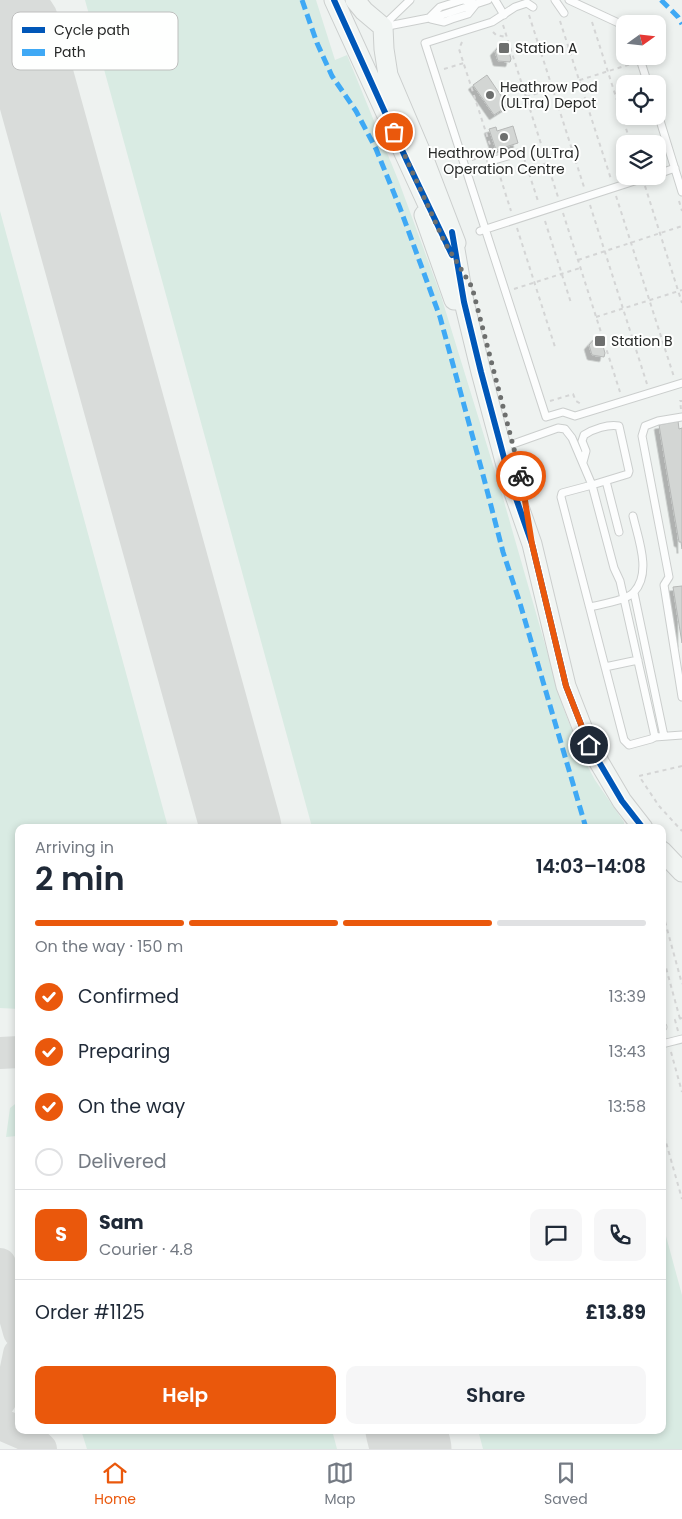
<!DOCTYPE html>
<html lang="en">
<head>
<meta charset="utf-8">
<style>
	body { margin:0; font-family:Poppins,sans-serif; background:#f6f6f7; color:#1f2937; height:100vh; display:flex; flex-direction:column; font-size:19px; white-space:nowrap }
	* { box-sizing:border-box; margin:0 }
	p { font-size:16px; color:#747a83 }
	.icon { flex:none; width:28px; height:28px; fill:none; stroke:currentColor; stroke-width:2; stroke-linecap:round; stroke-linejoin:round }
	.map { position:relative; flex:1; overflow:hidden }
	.drawer { position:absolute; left:15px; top:824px; width:651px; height:610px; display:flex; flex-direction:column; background:#fff; border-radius:10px; box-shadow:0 2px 8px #0003 }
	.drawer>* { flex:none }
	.needle { width:32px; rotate:75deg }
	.buttons { position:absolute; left:616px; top:15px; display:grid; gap:10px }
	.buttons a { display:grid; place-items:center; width:50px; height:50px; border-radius:10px; background:#fff; box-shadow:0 2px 8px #0003; font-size:25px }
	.pin { position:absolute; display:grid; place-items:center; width:42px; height:42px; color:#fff; margin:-21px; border:2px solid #fff; border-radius:50%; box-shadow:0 1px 5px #0007 }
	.courier { position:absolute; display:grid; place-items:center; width:50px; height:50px; margin:-25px; border:4px solid #ea580c; border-radius:50%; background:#fff; color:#222; box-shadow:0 1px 6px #0007 }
	.headline em { font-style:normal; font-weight:600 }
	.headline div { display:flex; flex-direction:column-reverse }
	.headline { display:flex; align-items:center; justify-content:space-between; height:85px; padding:0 20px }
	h1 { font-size:32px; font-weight:600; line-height:38px }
	.bar { display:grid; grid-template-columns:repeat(4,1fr); gap:8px 5px; align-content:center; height:60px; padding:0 20px }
	.bar i { height:6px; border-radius:4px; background:#e0e1e3 }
	.bar .selected { background:#ea580c }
	.bar p { grid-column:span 4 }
	.line { display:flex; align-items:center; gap:12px; padding:0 20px; border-top:1px solid #e0e1e3 }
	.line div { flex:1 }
	.round { display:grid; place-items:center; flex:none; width:52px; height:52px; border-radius:10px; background:#f6f6f7 }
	ol { padding:0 20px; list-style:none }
	li { display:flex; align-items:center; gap:15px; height:55px }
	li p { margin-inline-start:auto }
	li .icon { padding:5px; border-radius:50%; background:#ea580c; color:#fff; stroke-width:4 }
	li:last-child { color:#747a83 }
	li i { width:28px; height:28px; border:2px solid #e0e1e3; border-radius:50% }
	.button { display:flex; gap:10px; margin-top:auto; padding:10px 20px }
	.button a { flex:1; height:58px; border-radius:10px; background:#ea580c; color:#fff; font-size:20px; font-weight:600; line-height:58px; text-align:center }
	.button a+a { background:#f6f6f7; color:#1f2937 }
	.tab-bar { display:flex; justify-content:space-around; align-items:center; height:70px; border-top:1px solid #e0e1e3; background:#fff; font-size:14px; color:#747a83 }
	.tab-bar a { display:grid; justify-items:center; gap:2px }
	.tab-bar .selected { color:#ea580c }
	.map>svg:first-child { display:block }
	.green { fill:#d9ebe3 }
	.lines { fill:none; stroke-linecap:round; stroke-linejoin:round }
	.taxiway { stroke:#d9dcda; stroke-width:32 }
	.runway { stroke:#d9dcda; stroke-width:81 }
	.building { fill:#d3d6d4; stroke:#b6b8b7; filter:url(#shadow) }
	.lane-casing { stroke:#cbcecd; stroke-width:9 }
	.secondary-casing { stroke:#cbcecd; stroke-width:21 }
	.path { stroke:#d4d5d5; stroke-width:2; stroke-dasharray:4 4; stroke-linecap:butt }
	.lane { stroke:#fcfdfd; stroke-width:7 }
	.secondary { stroke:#f1f5f3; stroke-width:19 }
	.quiet { stroke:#3fa9f5; stroke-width:5; stroke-dasharray:10 5; stroke-linecap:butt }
	.cycleway-casing { stroke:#fefffe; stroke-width:9 }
	.cycleway { stroke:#0057b8; stroke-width:6 }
	.done { stroke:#6d6f6e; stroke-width:5; stroke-dasharray:0 9 }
	.route { stroke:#ea580c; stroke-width:6 }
	.poi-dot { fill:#6d6f6e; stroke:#fefffe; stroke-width:2 }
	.labels { text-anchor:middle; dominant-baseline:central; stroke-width:4; stroke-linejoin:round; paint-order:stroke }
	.poi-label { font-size:14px; fill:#272928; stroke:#fefffe; text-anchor:start }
	.key { fill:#fefffe; stroke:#bebfbe; stroke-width:1 }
	.key-label { font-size:14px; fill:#272928 }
</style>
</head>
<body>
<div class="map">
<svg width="682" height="1449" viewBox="0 0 682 1449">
	<defs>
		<filter id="shadow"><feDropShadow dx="-4.5" dy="4.5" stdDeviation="0" flood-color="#0004"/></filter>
	</defs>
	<rect width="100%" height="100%" fill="#eef2f0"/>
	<path class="green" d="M85,0H316L335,60L347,55L399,182L441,296L501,491L563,707L581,754L595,780L624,822V827H312Z
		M0,211L168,827L19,828V1009L0,1008Z
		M19,1101V1150L17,1136L6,1137L10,1108Z
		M663,1225L682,1295V1449H483L478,1430H662Z
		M81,1430H332L337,1449H87Z"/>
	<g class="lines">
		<path class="taxiway" d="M14,0L19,26
			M0,1053L19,1052
			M0,1264L19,1332
			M0,1401L14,1378L19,1354
			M0,1424L26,1435L41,1449"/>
		<path class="runway" d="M19,26L241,828
			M406,1430L411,1449"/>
	</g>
	<path class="building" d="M503,42L507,44L511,59L510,62L498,61L495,51Z
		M487,75L508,106L494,115L473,85Z
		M513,126L518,143L496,150L489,129L496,127L497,131Z
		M597,336L601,339L605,353L604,357L592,355L589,345Z
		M678,421L679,429L682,428V549L681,542H679L659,425Z
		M682,586V643L673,587Z"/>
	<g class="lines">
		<g class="lane-casing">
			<path id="lane" d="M495,0L504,15
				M555,0L564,13
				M569,0L625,26
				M533,7L527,3L515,7L492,22L425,43L546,417L563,412L575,416L682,383
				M429,18L440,7L463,0
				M431,19L444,22L452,19L468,14L476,4L463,0
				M383,26L410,0
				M383,27L439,16L488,0
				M639,56L648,84
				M658,114L682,192
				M491,161L518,153
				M658,174L675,168
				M480,231L650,176
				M682,417L658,421L645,426L642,436L669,577L664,585L682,697
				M513,444L558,428L565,429L572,438L592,485L628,474L629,471L619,426C608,424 593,429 584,435L582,441L586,451L583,462
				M606,481L619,532
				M634,593L664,736
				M590,607C601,604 626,601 634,592C652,573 638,538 633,516
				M605,667L638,660
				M655,737L620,581L614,568L592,485L562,493L561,497L624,740L629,745L651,739L655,737L682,735
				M662,1027H663
				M662,1044L682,1039"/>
		</g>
		<g class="secondary-casing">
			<path id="secondary" d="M334,0L438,227
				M355,0L364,11L383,27L384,49L388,75L425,162L456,243
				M424,215L454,300
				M452,232L464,302L481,372L511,484L532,544L566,686L589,745L622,801L643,828
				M662,851L682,872"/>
		</g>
		<path class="path" d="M529,15L584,187
			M560,21L611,179
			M592,22L631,144
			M503,25L558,197
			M493,32L496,35L506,37
			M462,42L459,49L492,151
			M444,69L464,63
			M526,97L631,64
			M524,158L538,201
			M472,160L482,157
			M498,170L511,211
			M528,170L547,163
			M645,186L682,303
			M616,196L674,377
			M679,201L682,211
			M590,205L647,384
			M563,213L620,392
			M545,221L571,303
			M517,228L555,347
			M578,260L682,226
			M514,289L580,268
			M596,317L682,290
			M550,401L573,394L576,401L581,404
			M681,409L680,401H682
			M682,766L639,776L659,806L682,831
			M663,914L682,984
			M662,953L680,1019
			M678,1031L675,1020L682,1018
			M671,1052L682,1092
			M662,1128L682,1199"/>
		<use href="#lane" class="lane"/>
		<use href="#secondary" class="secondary"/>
		<path class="quiet" d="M302,0L317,43L332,76L356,111L376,149L400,208L440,317L482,471L503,552L519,600L586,828
			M661,0L678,17L682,24"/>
		<g class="cycleway-casing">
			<path id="cycleway" d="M334,0L407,161L452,255
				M452,232L464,302L481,372L511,484L532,544L566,686L589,745L622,801L643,828"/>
		</g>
		<use href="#cycleway" class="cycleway"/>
	</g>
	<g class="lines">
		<path class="done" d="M394,132L445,243L472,287L521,476"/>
		<path class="route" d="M521,476L532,544L566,686L589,745"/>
	</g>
	<g class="poi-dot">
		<rect x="498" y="42" width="12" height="12" rx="2.5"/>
		<circle cx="490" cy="95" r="5"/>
		<circle cx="504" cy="137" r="5"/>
		<rect x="594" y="335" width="12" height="12" rx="2.5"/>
	</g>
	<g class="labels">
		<g class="poi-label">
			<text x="515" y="48">Station A</text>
			<text x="500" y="87">Heathrow Pod<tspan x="500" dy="16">(ULTra) Depot</tspan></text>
			<text x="504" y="153" text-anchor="middle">Heathrow Pod (ULTra)<tspan x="504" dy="16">Operation Centre</tspan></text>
			<text x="611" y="341">Station B</text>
		</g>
	</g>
	<rect x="12" y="12" width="166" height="58" rx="8" class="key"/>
	<rect x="22" y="27" width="23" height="6" fill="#0057b8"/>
	<rect x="22" y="49" width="23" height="7" fill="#3fa9f5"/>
	<g class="key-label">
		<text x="54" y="35">Cycle path</text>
		<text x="54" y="57">Path</text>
	</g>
</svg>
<div class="buttons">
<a><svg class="needle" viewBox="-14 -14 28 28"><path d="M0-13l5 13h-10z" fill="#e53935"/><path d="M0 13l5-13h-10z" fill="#747a83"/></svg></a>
<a><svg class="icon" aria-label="locate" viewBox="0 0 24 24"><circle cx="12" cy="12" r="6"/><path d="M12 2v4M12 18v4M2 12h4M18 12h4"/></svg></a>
<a><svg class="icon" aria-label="layers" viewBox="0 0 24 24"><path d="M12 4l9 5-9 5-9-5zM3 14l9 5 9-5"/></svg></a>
</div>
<div class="pin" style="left:394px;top:132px;background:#ea580c"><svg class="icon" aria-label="bag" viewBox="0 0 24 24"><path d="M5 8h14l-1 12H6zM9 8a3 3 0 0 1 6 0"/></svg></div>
<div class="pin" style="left:589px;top:745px;background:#1f2937"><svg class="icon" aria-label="home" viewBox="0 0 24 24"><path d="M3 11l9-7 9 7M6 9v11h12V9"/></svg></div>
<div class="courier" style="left:521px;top:476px"><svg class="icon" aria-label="bike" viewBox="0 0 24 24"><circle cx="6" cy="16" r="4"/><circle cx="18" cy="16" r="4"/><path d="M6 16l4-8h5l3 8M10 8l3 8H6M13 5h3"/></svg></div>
<section class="drawer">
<div class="headline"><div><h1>2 min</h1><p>Arriving in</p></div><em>14:03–14:08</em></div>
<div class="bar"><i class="selected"></i><i class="selected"></i><i class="selected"></i><i></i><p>On the way · 150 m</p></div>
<ol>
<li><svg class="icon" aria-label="check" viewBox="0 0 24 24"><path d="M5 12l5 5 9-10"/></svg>Confirmed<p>13:39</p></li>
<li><svg class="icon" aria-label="check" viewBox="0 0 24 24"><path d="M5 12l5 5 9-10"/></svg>Preparing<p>13:43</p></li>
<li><svg class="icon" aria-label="check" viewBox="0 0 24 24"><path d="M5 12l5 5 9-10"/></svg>On the way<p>13:58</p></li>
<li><i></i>Delivered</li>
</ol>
<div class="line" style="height:90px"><b class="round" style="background:#ea580c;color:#fff">S</b><div><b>Sam</b><p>Courier · 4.8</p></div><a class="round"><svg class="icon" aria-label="chat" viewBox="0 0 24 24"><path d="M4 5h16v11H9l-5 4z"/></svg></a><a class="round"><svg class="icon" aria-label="phone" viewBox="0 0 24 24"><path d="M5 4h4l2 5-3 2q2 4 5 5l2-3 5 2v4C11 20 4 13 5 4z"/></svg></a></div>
<div class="line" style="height:65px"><div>Order #1125</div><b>£13.89</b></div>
<div class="button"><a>Help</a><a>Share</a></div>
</section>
</div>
<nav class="tab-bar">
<a class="selected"><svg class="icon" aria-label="home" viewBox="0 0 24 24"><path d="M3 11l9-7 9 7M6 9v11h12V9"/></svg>Home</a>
<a><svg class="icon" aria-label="map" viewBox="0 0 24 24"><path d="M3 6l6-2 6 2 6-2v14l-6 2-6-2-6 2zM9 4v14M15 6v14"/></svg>Map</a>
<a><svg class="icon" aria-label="saved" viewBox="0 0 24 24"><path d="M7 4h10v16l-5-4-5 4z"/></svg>Saved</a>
</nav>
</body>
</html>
